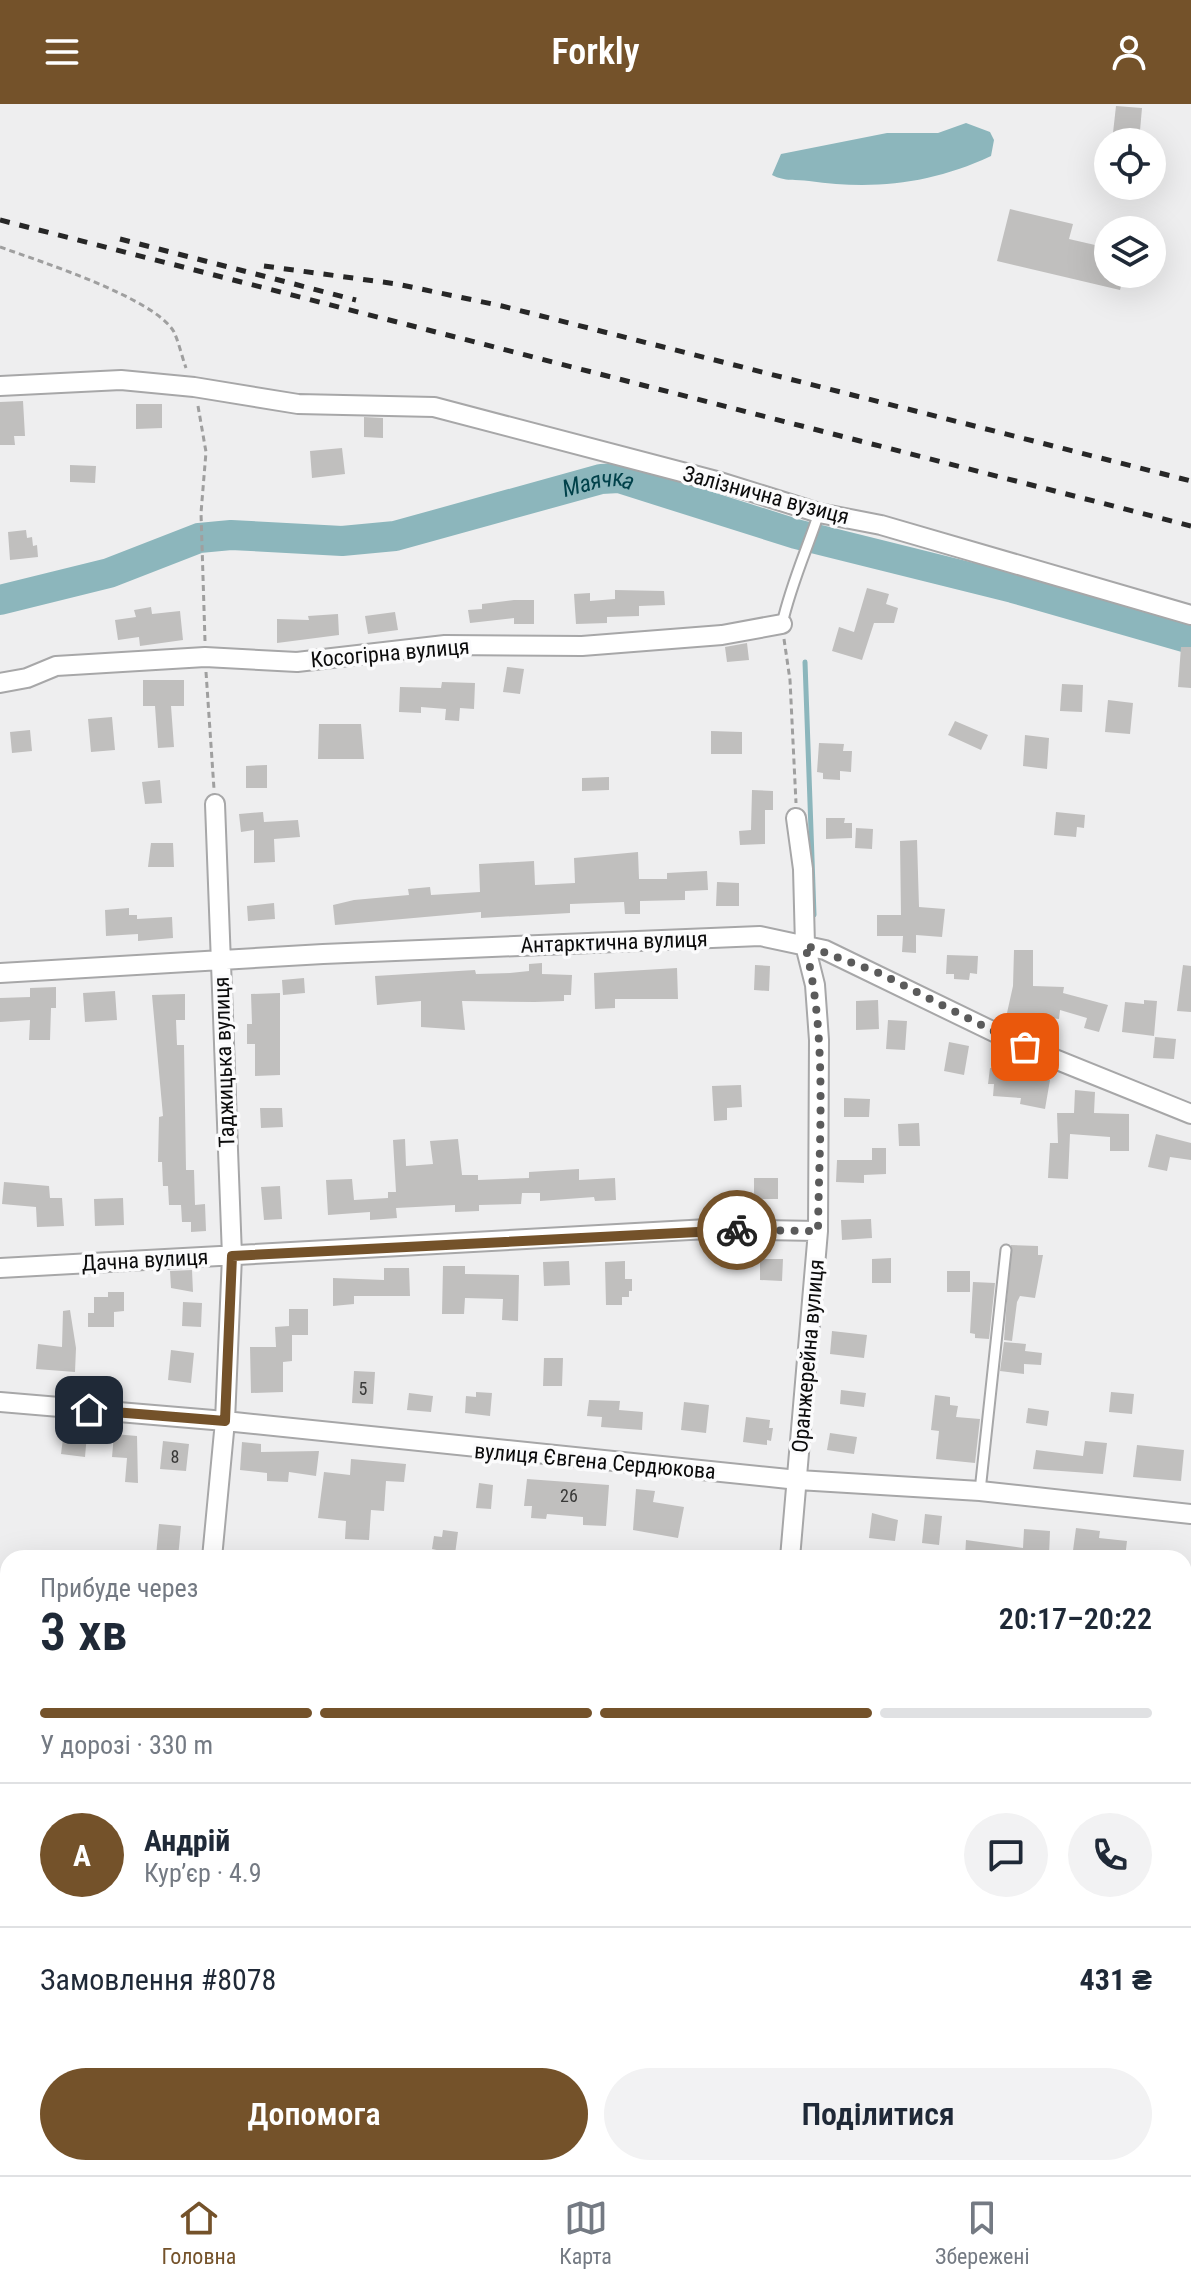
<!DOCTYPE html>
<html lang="uk">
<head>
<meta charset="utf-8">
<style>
	body { margin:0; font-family:"Roboto Condensed",sans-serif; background:#f2f2f3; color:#1f2937; height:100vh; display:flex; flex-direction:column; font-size:30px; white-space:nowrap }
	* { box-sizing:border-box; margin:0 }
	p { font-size:26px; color:#747a83 }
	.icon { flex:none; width:44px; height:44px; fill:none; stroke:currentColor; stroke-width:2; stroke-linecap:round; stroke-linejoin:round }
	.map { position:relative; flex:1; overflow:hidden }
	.sheet { position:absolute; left:0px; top:1446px; width:1192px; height:626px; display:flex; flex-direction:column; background:#fff; border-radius:24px 24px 0 0; box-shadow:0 8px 32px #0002 }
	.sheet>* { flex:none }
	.controls { position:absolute; left:1094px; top:24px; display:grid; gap:16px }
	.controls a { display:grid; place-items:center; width:72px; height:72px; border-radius:50%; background:#fff; box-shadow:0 8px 32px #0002; font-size:40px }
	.pin { position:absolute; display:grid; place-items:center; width:68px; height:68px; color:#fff; margin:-34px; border-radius:16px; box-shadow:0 4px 12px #0006 }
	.courier { position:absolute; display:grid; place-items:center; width:80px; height:80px; margin:-40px; border:6px solid #74522a; border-radius:50%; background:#fff; color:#222; box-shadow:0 2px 10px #0007 }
	.summary em { font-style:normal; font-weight:600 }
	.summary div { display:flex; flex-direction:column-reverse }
	.summary { display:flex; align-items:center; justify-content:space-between; height:136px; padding:0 40px }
	h1 { font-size:52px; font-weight:600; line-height:60px }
	.bar { display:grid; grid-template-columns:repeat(4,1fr); gap:12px 8px; align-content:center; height:96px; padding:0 40px }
	.bar i { height:10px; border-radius:6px; background:#e0e1e3 }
	.bar .current { background:#74522a }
	.bar p { grid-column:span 4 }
	.line { display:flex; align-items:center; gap:20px; padding:0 40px; border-top:2px solid #e0e1e3 }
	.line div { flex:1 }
	.round { display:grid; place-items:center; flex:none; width:84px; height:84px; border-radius:42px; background:#f2f2f3 }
	.button { display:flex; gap:16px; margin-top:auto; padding:16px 40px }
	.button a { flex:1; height:92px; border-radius:48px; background:#74522a; color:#fff; font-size:32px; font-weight:600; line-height:92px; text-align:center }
	.button a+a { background:#f2f2f3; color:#1f2937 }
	header { display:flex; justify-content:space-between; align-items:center; height:104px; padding:0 40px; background:#74522a; color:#fff; font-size:36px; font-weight:600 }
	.menu { display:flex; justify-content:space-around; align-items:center; height:112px; border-top:2px solid #e0e1e3; background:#fff; font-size:22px; color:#747a83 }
	.menu a { display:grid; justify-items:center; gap:4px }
	.menu .current { color:#74522a }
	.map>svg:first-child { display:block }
	.water { fill:#8cb6bc }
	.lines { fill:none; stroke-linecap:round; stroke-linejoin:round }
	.stream { stroke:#8cb6bc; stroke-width:5 }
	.river { stroke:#8cb6bc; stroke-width:30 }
	.building { fill:#c0bfbe }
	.service-casing { stroke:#a7a7a8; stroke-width:13 }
	.minor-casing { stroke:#a7a7a8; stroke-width:22 }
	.primary-casing { stroke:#a7a7a8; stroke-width:32 }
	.path { stroke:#9f9f9f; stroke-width:3; stroke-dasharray:6 4; stroke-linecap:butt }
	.service { stroke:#fff; stroke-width:9 }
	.minor { stroke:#fff; stroke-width:18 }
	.primary { stroke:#fff; stroke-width:28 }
	.rail { stroke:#272727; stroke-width:5; stroke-dasharray:10 10; stroke-linecap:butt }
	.done { stroke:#5b5b5b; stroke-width:8; stroke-dasharray:0 14.4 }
	.route { stroke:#74522a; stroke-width:10 }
	.labels { text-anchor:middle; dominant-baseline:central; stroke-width:7; stroke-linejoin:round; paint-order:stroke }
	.number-label { font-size:18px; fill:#393938 }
	.street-label { font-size:22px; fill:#0c0c0c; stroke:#fbfbfc }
	.water-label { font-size:24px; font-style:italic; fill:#00414a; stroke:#fbfbfc }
</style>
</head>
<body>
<header><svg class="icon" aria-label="menu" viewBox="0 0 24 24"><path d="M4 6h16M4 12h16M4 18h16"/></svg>Forkly<svg class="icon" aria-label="person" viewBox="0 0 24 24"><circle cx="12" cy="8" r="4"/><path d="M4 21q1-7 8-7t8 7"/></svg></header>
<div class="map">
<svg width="1191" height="2071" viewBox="0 0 1191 2071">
	<rect width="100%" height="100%" fill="#eeeeef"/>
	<path class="water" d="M966,19L990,28L994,36L991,52C931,80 874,86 809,77C796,75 785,78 772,71L781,50L887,29H938Z"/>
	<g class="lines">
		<path class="stream" d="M805,558L814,811"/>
		<path class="river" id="s1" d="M0,496L109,469L199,434L231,431L342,437L395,432L601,375L619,374L796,430L1013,484L1191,535"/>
	</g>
	<path class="building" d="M1116,2L1142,4L1139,38H1112Z
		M1010,105L1073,120L1069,135L1108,144V170H1124L1120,186L997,157Z
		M23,297L25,332H14L15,341H0V298Z
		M136,300H162V324L136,325Z
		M364,313L383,314V334L364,333Z
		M342,344L345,370L312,374L310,347Z
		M70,361L96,362L95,379L70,378Z
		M26,426L27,434L32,433L33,442L37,441L38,453L10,456L8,428Z
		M867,484L889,490L886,500L898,504L894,519H874L862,556L832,547L839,523L854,528Z
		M615,486L664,487L665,501L639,502V512L607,513V519L576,520L574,490L590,489V497L615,495Z
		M514,496H534V520H514V514L470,519L468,506L482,505V500Z
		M151,503L152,510L180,507L183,536L140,542L139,533L118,536L115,516L136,513L134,506Z
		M395,508L398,526L368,530L365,512Z
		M338,510L339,531L277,539V515L309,516L308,512Z
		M747,539L749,556L727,558L725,543Z
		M1181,543H1191V584L1178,583Z
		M507,563L524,565L520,590L503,588Z
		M143,576H184V602H171L174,643L158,644L155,602H143Z
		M442,578L475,579L474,605L460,604L459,617L445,616L446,605L421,603V609L399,608L400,583L441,584Z
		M1062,580L1083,581L1082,608L1060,607Z
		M1108,596L1133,599L1130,630L1105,628Z
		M112,613L115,646L91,648L88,615Z
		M955,617L988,631L981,646L948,631Z
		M319,620H361L364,655H318Z
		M30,626L32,647L12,649L10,628Z
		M711,627L742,628V650H711Z
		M1025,631L1049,634L1047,665L1023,662Z
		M819,639L844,640L843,647H852L851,668L840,667V676L823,675V669L817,668Z
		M267,661V684H246V662Z
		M609,673V686L582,687V674Z
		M160,676L162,699L145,700L142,678Z
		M752,686L773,687V706H765V740L740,741L739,727L751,726Z
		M263,708L264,718L298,716L300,733L274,735L275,758L254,759V726L241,728L239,710Z
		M1056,708L1085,711L1084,724L1077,723L1076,733L1054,731Z
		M826,714H845L844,719H852V734L826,735Z
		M856,724L873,725L872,745L855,744Z
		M917,736L919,803L945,805L942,833L916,831V849L902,848L903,832H877V811H901L900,737Z
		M151,739H173L174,763H148Z
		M638,748L639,775H667V769L707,767L708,786L685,787V796L640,797V810H625L624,798L570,800V809L481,814V808L335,821L333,801L354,796L409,791L408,785L430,783L431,791L480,788L479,760L534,757L535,781L575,779L574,754Z
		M717,778L739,779V802H716Z
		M274,799L275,815L248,817L247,802Z
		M129,804V811H137V815L172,813L173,834L138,837V830L106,832L105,806Z
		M1014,846H1033V882L1064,883L1063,889L1108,901L1099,928L1084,924L1087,914L1060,906L1059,915L1007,909L1013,882Z
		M947,851L978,852L977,870L970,869L969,876L954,875V870H946Z
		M542,859V870L572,871L571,891H564V897L535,898L462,897L465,926L421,923V897L377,901L375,872L475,866L476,870L510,869L529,867V860Z
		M755,861L770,862L769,887L754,886Z
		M1183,861L1191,862V908L1177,907Z
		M677,864L678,895H615V904L595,905L594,869Z
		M304,874L305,889L283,891L282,876Z
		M56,883V904H51L50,936H29L30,916L0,918V894L30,893V884Z
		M115,887L117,916L85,918L83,889Z
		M280,889V971L255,972V940H247V920H252L251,890Z
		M185,890V916H176L177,941H184L186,1066H194L195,1101L205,1100L206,1127L191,1128V1118H182L181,1101H169L168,1082H163L162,1058H158L159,1013L163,1012L152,891Z
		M878,896L879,925L856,926V897Z
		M1144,896L1157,897L1154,932L1122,928L1125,898L1144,900Z
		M888,916L907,917L905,946L886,945Z
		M1155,933L1176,935L1174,955L1153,954Z
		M949,938L969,942L964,971L944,967Z
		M990,964L1013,966V969L1050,976L1045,1005L1020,1000L1021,994L993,992L994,980H988Z
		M741,981L742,1003L727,1004V1016L714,1017L712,982Z
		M1075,986L1095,988L1094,1009L1129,1010V1047H1110V1033L1070,1030L1068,1075L1048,1074L1050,1039H1058L1057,1009H1074Z
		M844,994L870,995L869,1013H844Z
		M260,1004H282L283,1023L261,1024Z
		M919,1019L920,1042H899L898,1020Z
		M1156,1030L1191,1039V1056L1170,1053L1167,1067L1148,1063Z
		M405,1035L406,1062L433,1060L430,1037L458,1035L462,1071H478V1076L529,1074V1068L579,1065V1076L615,1074L616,1096L595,1097L594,1093L540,1097V1089H522L521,1100L479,1101V1107L455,1108V1101L396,1104L397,1114L370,1116V1108L328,1111L326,1076L352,1075L354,1096L388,1094V1088H396L393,1036Z
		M872,1044H886V1070L864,1071V1079L836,1078L837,1056H872Z
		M754,1074H778V1095H754Z
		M4,1078L49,1082L50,1094H62L64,1122L37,1123L36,1103L2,1100Z
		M280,1082L282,1115L264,1116L261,1083Z
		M123,1094L124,1121L95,1122L94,1095Z
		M871,1115L872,1134L842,1136L841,1116Z
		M1011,1141L1038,1142V1151H1043L1035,1194L1020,1192L1017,1198L1012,1237L1004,1236Z
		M891,1154V1179H872V1155Z
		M760,1155H783L782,1177L760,1176Z
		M569,1157L570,1181L544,1182L543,1158Z
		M625,1157V1175H632V1187H629V1193H622V1201H606L605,1158Z
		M443,1162H465V1170L519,1171L518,1217L502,1216L503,1195L465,1194L464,1210H442Z
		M384,1164H409L410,1192H354V1200L333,1202V1174L384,1176Z
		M192,1166L193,1188L171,1184L170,1167Z
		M947,1167H970V1188H947Z
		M973,1178L995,1179L989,1235L975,1234V1230L970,1229Z
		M108,1188H124V1207L114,1208V1223H88V1209H94V1193H108Z
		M183,1198L202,1199L201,1223L182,1222Z
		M289,1205H308V1231H292V1257L283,1258V1288L251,1289L250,1243H276L275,1223L289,1222Z
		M70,1206L76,1244L75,1268L36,1265L38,1240L62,1243L63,1207Z
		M832,1227L867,1231L864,1254L830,1250Z
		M1004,1238L1026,1240L1025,1247L1042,1249L1041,1261L1024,1260V1270L1000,1267Z
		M171,1246L194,1249L191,1279L168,1276Z
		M544,1254H563L562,1282H543Z
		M354,1267L375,1268L373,1300L352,1299Z
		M841,1286L866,1289L864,1303L840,1300Z
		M476,1288L492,1289L490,1312L465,1309L466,1292L476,1293Z
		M1111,1288L1134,1290L1132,1310L1109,1308Z
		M409,1289L433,1292L431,1308L407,1306Z
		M935,1291L950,1293V1301L958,1302L956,1313L980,1315L975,1359L936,1355L939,1327L931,1326Z
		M589,1296L620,1297L619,1306L643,1308L642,1326L601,1323L602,1313L587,1312Z
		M684,1298L709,1301L706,1329L681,1326Z
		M1028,1304L1049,1307L1047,1322L1026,1319Z
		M746,1313L770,1316L769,1324H773L771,1337L767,1336V1341L743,1338Z
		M64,1327L87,1330L85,1353L61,1350Z
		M830,1329L857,1333L854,1350L827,1346Z
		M114,1330L137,1332L138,1379L125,1378L127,1354L112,1353Z
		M163,1337L189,1340L186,1367L160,1365Z
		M1085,1337L1107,1339L1103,1370L1033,1365L1036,1346L1083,1352Z
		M242,1338L261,1340V1348L319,1347L316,1372L289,1368L288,1378L267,1377V1369L240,1366Z
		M1137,1341L1184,1346L1181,1377L1133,1373Z
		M351,1355L406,1360L404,1378L386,1377L384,1407L371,1406L369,1436L345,1435L346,1417L318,1414L324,1368L350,1371Z
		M527,1375L609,1381L606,1422L583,1421V1413L547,1410L546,1415L531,1414L532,1402H524Z
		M479,1379L493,1381L491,1405L476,1404Z
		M636,1385L655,1387L653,1398L684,1403L678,1434L633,1426Z
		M872,1409L898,1416L895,1437L869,1434Z
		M925,1410L942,1412L939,1441L922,1439Z
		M159,1420L181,1422L178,1454L156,1452Z
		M1076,1424L1100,1427L1099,1434L1127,1437L1125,1454H1072Z
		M1024,1425L1050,1427L1049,1451L965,1454L966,1436L1023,1444Z
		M443,1426L458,1428L455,1450L432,1445L434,1432L442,1433Z"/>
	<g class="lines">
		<g class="service-casing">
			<path id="service" d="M782,520C791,480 806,448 819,409
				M980,1387L1006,1146"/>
		</g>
		<g class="minor-casing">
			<path id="minor" d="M0,282L121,276L194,283L298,300L434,303L720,378L819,409L881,421L1191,511
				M0,579L27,574L56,562L205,553L297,558L445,541L582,542L722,531L782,520
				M0,869L323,850L760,832L825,846L1025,943L1191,1010
				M0,1164L708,1125L818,1127
				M0,1298L225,1317L798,1376L980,1387L1191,1410
				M212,1454L225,1317L232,1152L215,700
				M790,1454L818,1127L819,936L815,881L805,841L803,765L796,714
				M0,1665L8,1666
				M1184,1776L1191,1777
				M157,2071V2064
				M722,2071L723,2064"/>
		</g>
		<g class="primary-casing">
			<path id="primary" d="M0,2038H8
				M353,2064L424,2071"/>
		</g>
		<path class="path" d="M0,143C39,157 155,194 174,228C179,239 182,253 186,264
			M198,302L206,348L201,409L205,537
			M784,535L790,576L796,699
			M206,568L214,685
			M590,2064L659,2071
			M174,2067L222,2071"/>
		<use href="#service" class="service"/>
		<use href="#minor" class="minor"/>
		<use href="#primary" class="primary"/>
		<path class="rail" d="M0,116L1191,422
			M120,135L356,196
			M264,162L397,180L502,202L1191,377"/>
	</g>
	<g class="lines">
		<path class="done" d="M737,1126L818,1127C819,1033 828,933 805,841L879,869L1025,943"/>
		<path class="route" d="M89,1306L225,1317L232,1152L737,1126"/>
	</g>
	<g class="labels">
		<g class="number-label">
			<text x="363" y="1284">5</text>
			<text x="175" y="1352">8</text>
			<text x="569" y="1391">26</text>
		</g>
		<g class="street-label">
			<text transform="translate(766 391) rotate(15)">Залізнична вузиця</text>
			<text transform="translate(390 549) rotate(-5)">Косогірна вулиця</text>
			<text transform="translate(614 838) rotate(-2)">Антарктична вулиця</text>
			<text transform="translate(224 958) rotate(-92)">Таджицька вулиця</text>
			<text transform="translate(145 1156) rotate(-3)">Дачна вулиця</text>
			<text transform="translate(808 1252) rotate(-85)">Оранжерейна вулиця</text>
			<text transform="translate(595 1357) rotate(5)">вулиця Євгена Сердюкова</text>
		</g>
		<g class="water-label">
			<text stroke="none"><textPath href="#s1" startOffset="616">Маячка</textPath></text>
		</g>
	</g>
</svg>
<div class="controls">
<a><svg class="icon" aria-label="locate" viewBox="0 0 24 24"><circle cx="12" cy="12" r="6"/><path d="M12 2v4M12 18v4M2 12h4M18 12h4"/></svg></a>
<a><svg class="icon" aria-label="layers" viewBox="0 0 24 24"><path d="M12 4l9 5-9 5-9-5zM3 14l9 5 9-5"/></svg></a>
</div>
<div class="pin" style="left:1025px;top:943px;background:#ea580c"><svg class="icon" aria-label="bag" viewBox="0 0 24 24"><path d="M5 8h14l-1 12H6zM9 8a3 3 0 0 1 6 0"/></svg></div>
<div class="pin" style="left:89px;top:1306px;background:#1f2937"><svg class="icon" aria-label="home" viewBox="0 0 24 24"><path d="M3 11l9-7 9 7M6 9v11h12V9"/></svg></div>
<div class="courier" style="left:737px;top:1126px"><svg class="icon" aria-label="bike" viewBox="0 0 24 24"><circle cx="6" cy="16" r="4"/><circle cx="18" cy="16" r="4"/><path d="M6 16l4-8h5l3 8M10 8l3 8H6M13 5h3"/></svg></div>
<section class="sheet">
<div class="summary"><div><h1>3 хв</h1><p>Прибуде через</p></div><em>20:17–20:22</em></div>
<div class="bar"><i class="current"></i><i class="current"></i><i class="current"></i><i></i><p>У дорозі · 330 m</p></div>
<div class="line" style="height:144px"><b class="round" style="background:#74522a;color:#fff">А</b><div><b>Андрій</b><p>Кур’єр · 4.9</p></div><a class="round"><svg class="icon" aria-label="chat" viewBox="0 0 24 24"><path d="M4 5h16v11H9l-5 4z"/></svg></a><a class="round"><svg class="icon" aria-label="phone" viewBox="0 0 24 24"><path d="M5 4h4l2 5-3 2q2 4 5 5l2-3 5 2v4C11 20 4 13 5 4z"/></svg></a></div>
<div class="line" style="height:104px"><div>Замовлення #8078</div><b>431 ₴</b></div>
<div class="button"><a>Допомога</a><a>Поділитися</a></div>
</section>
</div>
<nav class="menu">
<a class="current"><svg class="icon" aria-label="home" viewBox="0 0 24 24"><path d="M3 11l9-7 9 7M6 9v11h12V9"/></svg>Головна</a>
<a><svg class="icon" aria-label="map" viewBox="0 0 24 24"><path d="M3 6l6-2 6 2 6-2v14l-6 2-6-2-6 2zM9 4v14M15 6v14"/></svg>Карта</a>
<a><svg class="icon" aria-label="saved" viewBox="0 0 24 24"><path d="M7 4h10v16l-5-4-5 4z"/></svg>Збережені</a>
</nav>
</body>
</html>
